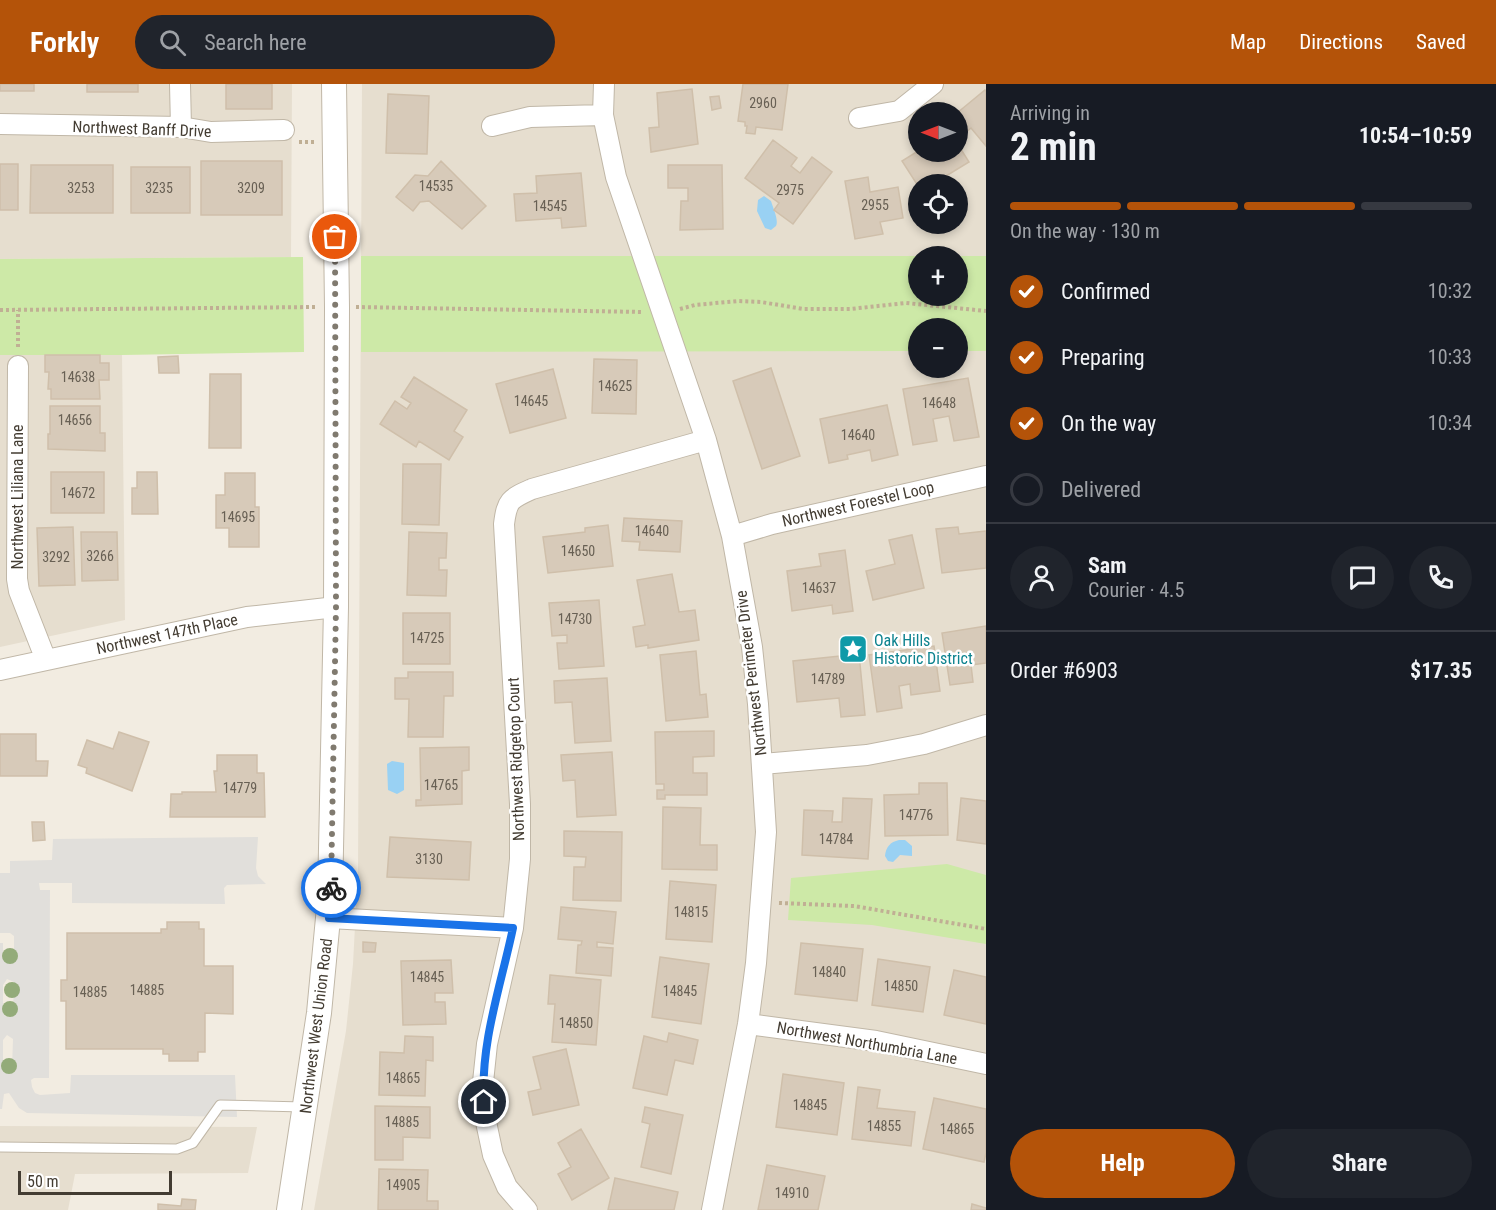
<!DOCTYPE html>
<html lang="en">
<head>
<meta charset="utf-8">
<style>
	body { margin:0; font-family:"Roboto Condensed",sans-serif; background:#20242c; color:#f1f3f6; height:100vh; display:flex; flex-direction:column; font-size:22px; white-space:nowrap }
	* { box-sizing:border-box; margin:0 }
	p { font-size:20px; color:#9ea1a6 }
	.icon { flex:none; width:33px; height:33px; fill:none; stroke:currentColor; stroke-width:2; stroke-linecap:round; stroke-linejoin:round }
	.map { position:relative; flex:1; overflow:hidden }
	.details { display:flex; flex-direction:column; background:#171b24; width:510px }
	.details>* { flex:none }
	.needle { width:39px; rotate:270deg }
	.buttons { position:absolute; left:908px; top:18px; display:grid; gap:12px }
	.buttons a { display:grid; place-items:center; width:60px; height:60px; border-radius:50%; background:#171b24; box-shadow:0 3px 9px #0003; font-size:30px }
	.scale { position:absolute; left:18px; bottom:15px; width:154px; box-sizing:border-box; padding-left:6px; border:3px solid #433c32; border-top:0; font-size:16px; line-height:21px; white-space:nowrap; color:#433c32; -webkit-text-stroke:4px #fff; paint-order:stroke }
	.pin { position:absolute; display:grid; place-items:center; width:51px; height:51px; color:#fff; margin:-26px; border:3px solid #fff; border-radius:50%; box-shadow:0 2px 6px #0007 }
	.courier { position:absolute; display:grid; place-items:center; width:60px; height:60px; margin:-30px; border:4px solid #1a73e8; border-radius:50%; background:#fff; color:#222; box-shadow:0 2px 8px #0007 }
	.headline em { font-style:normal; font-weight:700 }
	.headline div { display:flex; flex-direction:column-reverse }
	.headline { display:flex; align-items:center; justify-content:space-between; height:102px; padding:0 24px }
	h1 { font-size:39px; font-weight:700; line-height:45px }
	.bar { display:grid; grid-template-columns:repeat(4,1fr); gap:9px 6px; align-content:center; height:72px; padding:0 24px }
	.bar i { height:8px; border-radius:4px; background:#363941 }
	.bar .on { background:#b45309 }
	.bar p { grid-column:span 4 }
	.line { display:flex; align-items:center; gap:15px; padding:0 24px; border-top:2px solid #363941 }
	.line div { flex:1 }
	.round { display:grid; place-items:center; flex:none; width:63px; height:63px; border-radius:32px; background:#20242c }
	ol { padding:0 24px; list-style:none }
	li { display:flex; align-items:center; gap:18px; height:66px }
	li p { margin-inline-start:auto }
	li .icon { padding:6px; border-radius:50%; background:#b45309; color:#fff; stroke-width:4 }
	li:last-child { color:#9ea1a6 }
	li i { width:33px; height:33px; border:3px solid #363941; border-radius:50% }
	.action { display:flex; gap:12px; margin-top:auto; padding:12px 24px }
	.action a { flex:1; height:69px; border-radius:36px; background:#b45309; color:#fff; font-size:24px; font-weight:700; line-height:69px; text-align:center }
	.action a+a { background:#20242c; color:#f1f3f6 }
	header { display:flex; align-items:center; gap:36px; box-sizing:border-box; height:84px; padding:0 30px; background:#b45309; color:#fff }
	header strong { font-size:28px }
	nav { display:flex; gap:33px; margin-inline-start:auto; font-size:21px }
	.search { width:420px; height:54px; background:#20242c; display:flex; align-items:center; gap:15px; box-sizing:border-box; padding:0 21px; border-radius:33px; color:#9ea1a6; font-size:22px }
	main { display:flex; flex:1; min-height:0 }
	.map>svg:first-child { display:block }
	.residential { fill:#e6decf; fill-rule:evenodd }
	.green { fill:#cde9a7; fill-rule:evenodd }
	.parking { fill:#e1dfdb; fill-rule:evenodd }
	.water { fill:#99d1f3 }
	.building { fill:#d7cab9; stroke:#cfbfaa; stroke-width:1.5 }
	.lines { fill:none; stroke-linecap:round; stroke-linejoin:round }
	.service-casing { stroke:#c0b7a7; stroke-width:11 }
	.minor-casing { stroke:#c0b7a7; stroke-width:22 }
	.tertiary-casing { stroke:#c0b7a7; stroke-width:26 }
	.path { stroke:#c0af94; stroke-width:4; stroke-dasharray:3 3; stroke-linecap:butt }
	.service { stroke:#fff; stroke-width:9 }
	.minor { stroke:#fff; stroke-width:20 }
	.tertiary { stroke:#fff; stroke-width:24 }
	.tree { fill:#93ab79 }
	.done { stroke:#807a6f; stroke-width:6; stroke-dasharray:0 10.8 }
	.route { stroke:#1a73e8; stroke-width:8 }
	.labels { text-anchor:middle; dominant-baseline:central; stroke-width:5; stroke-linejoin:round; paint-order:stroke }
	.number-label { font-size:14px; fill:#686054 }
	.street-label { font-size:16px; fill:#433c32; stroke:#fff }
	.culture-label { font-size:16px; fill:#0d838f; stroke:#fff; text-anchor:start }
</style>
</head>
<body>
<header>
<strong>Forkly</strong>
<div class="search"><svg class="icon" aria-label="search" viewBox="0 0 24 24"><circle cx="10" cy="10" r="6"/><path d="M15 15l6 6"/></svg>Search here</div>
<nav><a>Map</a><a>Directions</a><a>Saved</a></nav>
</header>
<main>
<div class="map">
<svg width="986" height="1126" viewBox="0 0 986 1126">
	<rect width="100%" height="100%" fill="#f2ece1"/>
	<path class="residential" d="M0,0H292L291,173L0,175Z
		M362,0H986V1126H314L346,947L353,880L358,786ZM918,28H957V68H918ZM918,100H957V140H918ZM918,172H957V212H918ZM918,244H957V284H918Z
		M0,271H122L125,536L0,563Z
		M0,1042L257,1043L248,1089L75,1090L68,1126H0Z"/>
	<path class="green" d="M361,172H986V267H957V244H918V267L361,268ZM918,172H957V212H918Z
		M303,173L304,268L122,271H0V175Z
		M947,780L986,791V860L872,841L788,836L791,794Z"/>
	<path class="parking" d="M258,753L256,784L258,792L266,800L227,801L224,804L225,820L72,819V799H39L40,806H50L49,994H34L31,996L32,1003L35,1009L40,1011L70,1009L71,991H235L237,1033L27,1029L19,1024L9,1009L4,1010L2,1025H0V859H3V873L5,875H12L14,866V852L10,849H0V789H10V777L52,776L53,755ZM7,895L14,898L13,927L9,933L5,932L3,928V901ZM7,951L13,955L12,984L7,989L3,984V956Z"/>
	<path class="water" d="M764,112L771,117C773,124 779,136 776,142L771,146L765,144L757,127L758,116Z
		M392,677L404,679V706L397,710L388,706L387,680Z
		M899,756H905L912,762V772L900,771L893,778L888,777L885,772C886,763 890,758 899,756Z"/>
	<path class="building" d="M0,0H34V7H0Z
		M87,0H138V8H87Z
		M226,0H272V25H226Z
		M743,0H788L782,46L756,43L755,50L746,49L747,42H745V38L738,37Z
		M692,5L698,60L651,68L649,44L659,43L657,9Z
		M985,6L986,8V62L971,44L965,49L957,39V29Z
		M388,10L429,12L427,70L386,69Z
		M719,12L721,24L712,26L710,13Z
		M773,56L797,74L791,82L800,89L812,73L832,88L793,140L774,126L779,119L745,94Z
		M957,59L969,78L933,100H918V102L902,77L918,67L923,68L925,71L931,68H957Z
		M201,77H282V131H201Z
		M441,77L486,122L462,145L429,117L420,118L413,127L396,113L415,91L428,92Z
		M0,80H18V126H0Z
		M31,81H113V129H30Z
		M668,81H722L723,145L680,146L681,117H688V104H668Z
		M131,83H190V129H131Z
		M581,89L586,142L562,144L561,134L516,137L514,110L537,109L536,92Z
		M868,93L870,108L898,103L903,134L880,138L883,150L855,155L845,97Z
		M45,271H100V279H109V296H99L100,315H51V305H48L49,288H45Z
		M178,272L179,289H159L158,273Z
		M594,275L637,276L636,330L592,329Z
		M771,284L800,372L762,385L733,297Z
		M553,285L566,334L510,349L496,300Z
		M210,290H241V364H209Z
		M414,293L467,326L454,347L463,353L449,376L419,357L416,363L380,340L395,317L407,325L411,319L401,313Z
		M968,294L979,353L954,357L949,332L933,335L937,357L913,361L903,305Z
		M887,321L898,371L872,377L870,366L847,371L848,375L829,379L820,335Z
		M50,322H100V349H105V367L48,365V350H50Z
		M403,380H441L439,441L402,440Z
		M51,388H104V429H51Z
		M137,388H157L158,430H132V404H137Z
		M225,389H255V423H259V463H229V444H216V411H225Z
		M624,434L682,437L680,468L639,466L640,458L622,457Z
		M608,441L613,482L548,489L543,453L585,448V444Z
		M73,443L75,501L39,502L37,444Z
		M958,443L959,450L986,447V484L942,489L936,445Z
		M81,448H117L118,496L82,497Z
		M409,448L447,449L446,474H439V486H447L446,512L407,511Z
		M912,451L924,504L873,516L866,487L895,480L889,456Z
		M845,466L853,527L833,530L832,521L792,527L787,487L821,482L819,470Z
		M672,490L679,528L695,526L699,556L648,564V561L636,563L633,543L645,541L637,496Z
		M599,516L604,582L559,585L557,559H567V551L552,552L549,519Z
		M403,529H450V580H403Z
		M986,542V579L971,581L973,598L950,601L942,549Z
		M934,562L940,607L911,611L910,600L899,602L902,624L877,628L869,571Z
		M696,567L700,611L706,610L708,633L666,637L660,571Z
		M859,570L865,631L841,633L839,614L797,618L793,577Z
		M408,588H453V612H444L443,653H408L409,615H395V594H408Z
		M607,594L611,657L575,659L572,618L555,619L554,597Z
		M714,647V672L693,673V689H707V711H665V715H657V706H664V700H656L655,648Z
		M119,648L149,658L132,707L86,689L87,684L78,681L87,656L113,665Z
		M0,650H36V677H48L47,692H0Z
		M469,663V686L462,687V720L416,722V716H421L420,664Z
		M612,668L616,731L577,733L575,696L563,697L561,671Z
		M217,671H257V689H264L265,733H170L171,710H182V708H216L214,687H217Z
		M919,699H947L948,751L885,752L884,711L919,710Z
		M843,714L872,715L868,775L802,771L804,726L833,727L832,738H842Z
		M961,714L986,717V760L957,756Z
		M663,723L701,724L700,761H717V786L662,785Z
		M32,738H44L45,756L33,757Z
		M564,747L622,748L621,817L573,816L574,783H585L586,773L564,772Z
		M390,753L471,758L469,796L387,793Z
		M670,797L716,801L712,858L666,855Z
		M561,823L616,828L613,860L597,858V863L613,864L611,892L576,889L578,861H581L582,857L558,855Z
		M167,838H199V845H204V882H233V930L205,929V968H198V977H169V970H163V965H66V917H61V896H67V849H161V845H167Z
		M363,858L376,859L375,868H363Z
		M801,859L863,865L857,917L795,910Z
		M660,873L709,880L701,940L652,933Z
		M878,875L930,883L923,928L872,921Z
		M451,876L453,909H435V918H445L446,940L403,941L401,877Z
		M954,886L986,893V940L944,931Z
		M550,891L601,896L596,961L552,958L555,920H548Z
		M669,949L698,956L693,980L675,976L667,1011L633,1004L644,952L667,958Z
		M405,952L433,953V977L426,976L425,1012L379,1011L380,968L404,969Z
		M566,965L579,1021L533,1031L528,1008L541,1005L533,973Z
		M783,990L844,999L837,1051L776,1043Z
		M858,1003L880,1006L877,1024L915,1028L911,1062L852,1055Z
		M934,1014L986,1025V1069L984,1078L923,1065Z
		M375,1022L430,1023V1054L403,1053V1076H375Z
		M645,1023L683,1031L671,1090L641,1083L650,1040L642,1038Z
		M581,1045L609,1094L572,1116L558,1090L571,1083L558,1059Z
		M767,1081L825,1092L818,1126H758Z
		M379,1085L428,1086L427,1117H438V1126H378Z
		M615,1094L678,1108L674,1126H608Z
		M182,1115L196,1116L195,1126H158V1120L181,1122Z
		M972,1120L986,1124V1126H971Z"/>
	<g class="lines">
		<g class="service-casing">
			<path id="service" d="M0,1063L177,1065L193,1059L220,1021L303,1023"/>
		</g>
		<g class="minor-casing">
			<path id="minor" d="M180,0L181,43
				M604,0L603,31L616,93L706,356L732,452L752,563L758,620L766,748L756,879L748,940L712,1126
				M859,34L899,27L933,0
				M0,40L181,43L211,48L284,46
				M492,42L530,33L603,31
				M18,282L17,495L19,507L46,576
				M732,452L772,440L986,392
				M0,586L247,533L336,523
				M762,680L867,671L924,660L986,641
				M329,834L513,844
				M748,940L876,957L986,980
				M527,1126L507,1103L493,1071L486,1038L483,998L487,960L513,844L520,775V720L504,440C507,416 510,415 532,405L706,356"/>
		</g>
		<g class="tertiary-casing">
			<path id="tertiary" d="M289,1126L319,929L330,813L336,523L337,223L334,0"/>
		</g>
		<path class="path" d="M299,58H316
			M356,223L643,228
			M680,225L695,221L738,217L761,218L803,225H850L906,219L986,227
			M0,226L316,223
			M18,263V226
			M779,819L854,822L986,845"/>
		<use href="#service" class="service"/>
		<use href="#minor" class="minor"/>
		<use href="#tertiary" class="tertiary"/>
	</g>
	<g class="tree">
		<circle cx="10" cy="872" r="8"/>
		<circle cx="12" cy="906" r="8"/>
		<circle cx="10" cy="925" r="8"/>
		<circle cx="9" cy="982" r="8"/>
	</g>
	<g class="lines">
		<path class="done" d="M331,804L336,523L335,153"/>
		<path class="route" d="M331,804L329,834L513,844C501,901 480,960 484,1018"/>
	</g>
	<defs>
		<g id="sight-square" transform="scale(1.5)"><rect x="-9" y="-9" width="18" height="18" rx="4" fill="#0f9aa8" stroke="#fff"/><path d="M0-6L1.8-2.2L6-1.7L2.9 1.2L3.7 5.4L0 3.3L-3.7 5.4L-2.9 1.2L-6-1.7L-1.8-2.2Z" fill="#fff"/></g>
	</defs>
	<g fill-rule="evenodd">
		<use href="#sight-square" x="853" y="565"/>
	</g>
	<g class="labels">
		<g class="number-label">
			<text x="763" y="19">2960</text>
			<text x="436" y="102">14535</text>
			<text x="81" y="104">3253</text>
			<text x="159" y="104">3235</text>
			<text x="251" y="104">3209</text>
			<text x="790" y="106">2975</text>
			<text x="875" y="121">2955</text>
			<text x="550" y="122">14545</text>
			<text x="78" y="293">14638</text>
			<text x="615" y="302">14625</text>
			<text x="531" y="317">14645</text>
			<text x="939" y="319">14648</text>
			<text x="75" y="336">14656</text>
			<text x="858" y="351">14640</text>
			<text x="78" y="409">14672</text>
			<text x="238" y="433">14695</text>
			<text x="652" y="447">14640</text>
			<text x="578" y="467">14650</text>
			<text x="100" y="472">3266</text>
			<text x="56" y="473">3292</text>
			<text x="819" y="504">14637</text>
			<text x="575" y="535">14730</text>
			<text x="427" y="554">14725</text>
			<text x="828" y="595">14789</text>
			<text x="441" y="701">14765</text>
			<text x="240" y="704">14779</text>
			<text x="916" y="731">14776</text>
			<text x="836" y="755">14784</text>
			<text x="429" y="775">3130</text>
			<text x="691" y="828">14815</text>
			<text x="829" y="888">14840</text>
			<text x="427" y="893">14845</text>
			<text x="901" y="902">14850</text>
			<text x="147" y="906">14885</text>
			<text x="680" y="907">14845</text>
			<text x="90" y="908">14885</text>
			<text x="576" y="939">14850</text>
			<text x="403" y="994">14865</text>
			<text x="810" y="1021">14845</text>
			<text x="402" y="1038">14885</text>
			<text x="884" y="1042">14855</text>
			<text x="957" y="1045">14865</text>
			<text x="403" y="1101">14905</text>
			<text x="792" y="1109">14910</text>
		</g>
		<g class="street-label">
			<text transform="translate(142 45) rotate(2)">Northwest Banff Drive</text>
			<text transform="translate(17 413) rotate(-90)">Northwest Liliana Lane</text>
			<text transform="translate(858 420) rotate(-13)">Northwest Forestel Loop</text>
			<text transform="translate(167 550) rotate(-12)">Northwest 147th Place</text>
			<text transform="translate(751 589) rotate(-97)">Northwest Perimeter Drive</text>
			<text transform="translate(516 675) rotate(-92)">Northwest Ridgetop Court</text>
			<text transform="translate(316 942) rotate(-83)">Northwest West Union Road</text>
			<text transform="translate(867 959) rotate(10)">Northwest Northumbria Lane</text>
		</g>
		<g class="culture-label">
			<text x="874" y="556">Oak Hills<tspan x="874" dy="18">Historic District</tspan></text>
		</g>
	</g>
</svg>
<div class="buttons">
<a><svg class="needle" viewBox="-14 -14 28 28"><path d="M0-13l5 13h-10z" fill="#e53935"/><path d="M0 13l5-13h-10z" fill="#9ea1a6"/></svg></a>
<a><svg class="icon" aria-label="locate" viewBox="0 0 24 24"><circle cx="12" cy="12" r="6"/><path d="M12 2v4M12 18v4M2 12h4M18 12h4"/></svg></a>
<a>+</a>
<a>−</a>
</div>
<div class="scale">50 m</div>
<div class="pin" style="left:335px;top:153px;background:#ea580c"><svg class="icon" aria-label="bag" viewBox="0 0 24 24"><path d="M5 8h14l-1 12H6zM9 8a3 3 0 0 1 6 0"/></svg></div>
<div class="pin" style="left:484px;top:1018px;background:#1f2937"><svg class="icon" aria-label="home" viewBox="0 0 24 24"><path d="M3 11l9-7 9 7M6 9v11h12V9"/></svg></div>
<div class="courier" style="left:331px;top:804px"><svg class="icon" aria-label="bike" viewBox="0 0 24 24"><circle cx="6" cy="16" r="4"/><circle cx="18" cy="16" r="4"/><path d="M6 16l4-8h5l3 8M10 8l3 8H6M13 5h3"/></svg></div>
</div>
<section class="details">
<div class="headline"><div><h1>2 min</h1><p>Arriving in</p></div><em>10:54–10:59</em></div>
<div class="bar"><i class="on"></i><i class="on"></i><i class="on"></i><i></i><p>On the way · 130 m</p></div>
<ol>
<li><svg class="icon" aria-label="check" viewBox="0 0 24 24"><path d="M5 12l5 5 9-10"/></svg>Confirmed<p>10:32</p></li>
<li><svg class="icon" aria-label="check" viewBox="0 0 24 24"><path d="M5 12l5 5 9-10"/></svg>Preparing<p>10:33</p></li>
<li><svg class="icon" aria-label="check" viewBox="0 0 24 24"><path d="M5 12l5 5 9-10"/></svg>On the way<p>10:34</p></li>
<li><i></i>Delivered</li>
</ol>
<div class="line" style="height:108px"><a class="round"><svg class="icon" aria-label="person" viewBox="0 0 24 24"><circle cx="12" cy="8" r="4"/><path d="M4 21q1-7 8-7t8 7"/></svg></a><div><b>Sam</b><p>Courier · 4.5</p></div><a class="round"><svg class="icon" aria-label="chat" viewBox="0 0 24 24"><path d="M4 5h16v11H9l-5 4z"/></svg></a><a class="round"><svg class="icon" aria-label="phone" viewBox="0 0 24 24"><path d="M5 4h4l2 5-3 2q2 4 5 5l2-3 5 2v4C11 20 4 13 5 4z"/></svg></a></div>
<div class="line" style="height:78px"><div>Order #6903</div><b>$17.35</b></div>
<div class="action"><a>Help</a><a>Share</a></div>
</section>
</main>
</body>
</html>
